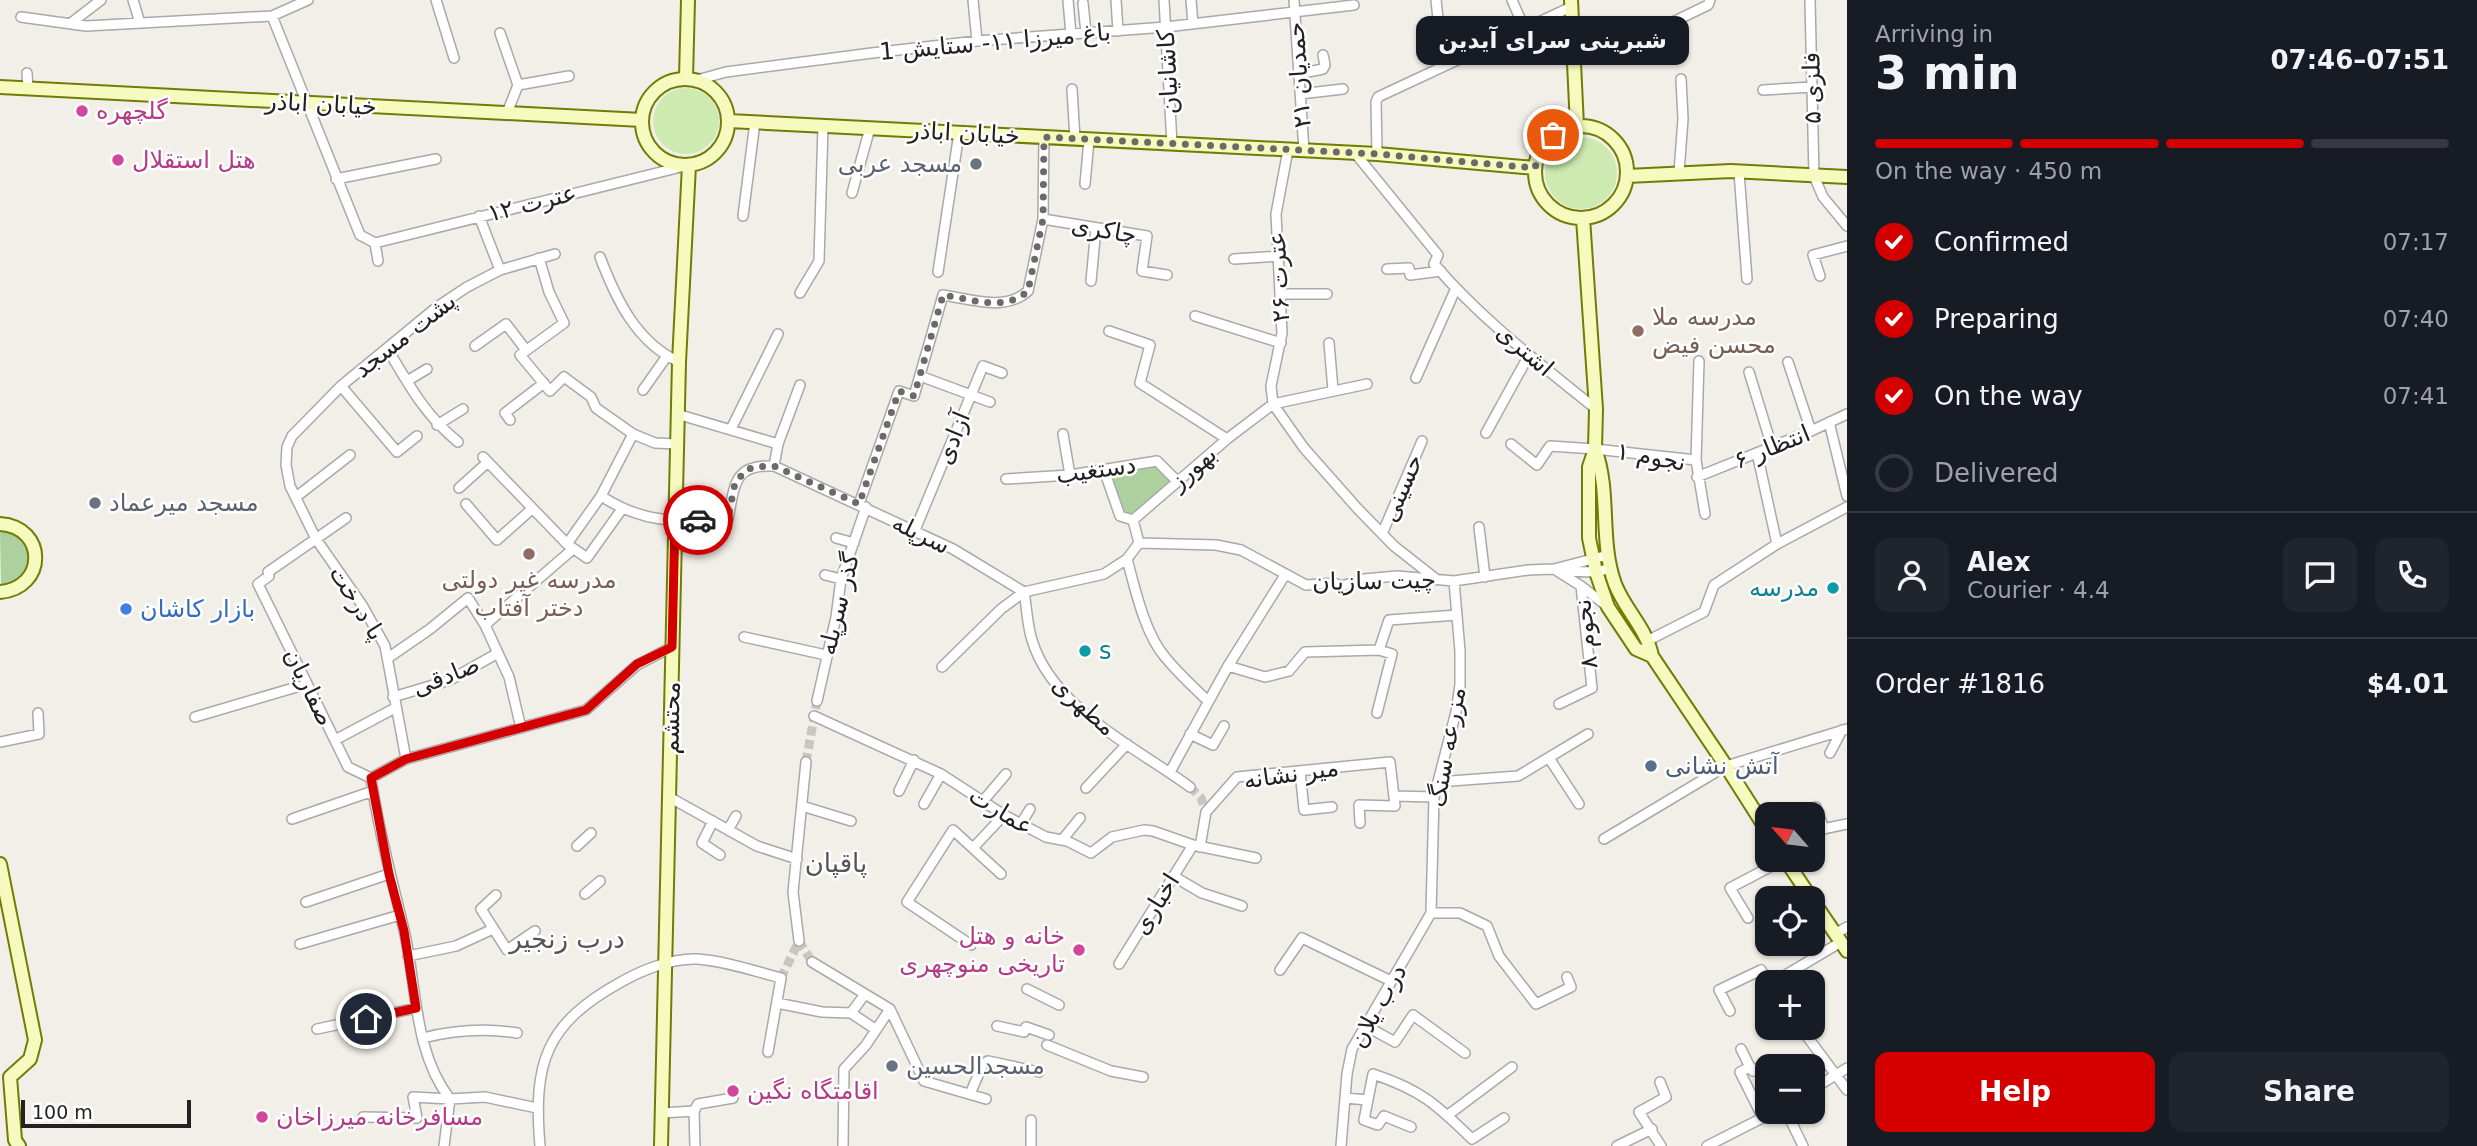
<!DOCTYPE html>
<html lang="en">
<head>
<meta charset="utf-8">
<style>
	body { margin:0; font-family:"DejaVu Sans","Noto Naskh Arabic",sans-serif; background:#20242c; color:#f1f3f6; height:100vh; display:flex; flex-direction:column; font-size:26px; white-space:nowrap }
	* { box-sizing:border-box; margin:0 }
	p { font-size:23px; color:#9ea1a6 }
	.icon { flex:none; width:38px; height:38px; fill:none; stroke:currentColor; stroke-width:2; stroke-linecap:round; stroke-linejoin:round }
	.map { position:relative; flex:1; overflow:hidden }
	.panel { display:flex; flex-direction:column; background:#171b24; width:630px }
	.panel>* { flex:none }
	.needle { width:46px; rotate:298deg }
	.fabs { position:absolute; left:1755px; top:802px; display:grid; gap:14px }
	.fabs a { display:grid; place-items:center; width:70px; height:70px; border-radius:14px; background:#171b24; box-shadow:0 2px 5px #0004; font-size:35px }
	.scale { position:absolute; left:21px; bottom:18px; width:170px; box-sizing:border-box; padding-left:7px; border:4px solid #222; border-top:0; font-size:19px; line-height:24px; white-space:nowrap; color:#222; -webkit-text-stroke:5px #fff; paint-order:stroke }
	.pin { position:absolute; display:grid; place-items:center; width:60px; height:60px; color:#fff; margin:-30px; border:4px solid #fff; border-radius:50%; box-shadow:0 2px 7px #0007 }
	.courier { position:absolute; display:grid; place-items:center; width:70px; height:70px; margin:-35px; border:5px solid #d40000; border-radius:50%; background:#fff; color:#222; box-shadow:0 2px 9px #0007 }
	.bubble { position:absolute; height:49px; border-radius:14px; background:#171b24; box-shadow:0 2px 5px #0004; font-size:23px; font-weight:800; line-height:49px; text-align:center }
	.summary em { font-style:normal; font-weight:800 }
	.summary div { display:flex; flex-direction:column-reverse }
	.summary { display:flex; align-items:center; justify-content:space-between; height:119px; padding:0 28px }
	h1 { font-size:46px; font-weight:800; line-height:52px }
	.bar { display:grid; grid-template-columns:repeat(4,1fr); gap:10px 7px; align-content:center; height:84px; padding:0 28px }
	.bar i { height:9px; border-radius:5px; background:#363941 }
	.bar .current { background:#d40000 }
	.bar p { grid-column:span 4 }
	.line { display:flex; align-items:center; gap:18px; padding:0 28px; border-top:2px solid #363941 }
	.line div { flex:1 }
	.round { display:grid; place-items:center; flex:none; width:74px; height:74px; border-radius:14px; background:#20242c }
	ol { padding:0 28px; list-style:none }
	li { display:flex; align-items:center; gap:21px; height:77px }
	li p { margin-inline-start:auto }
	li .icon { padding:7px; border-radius:50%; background:#d40000; color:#fff; stroke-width:4 }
	li:last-child { color:#9ea1a6 }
	li i { width:38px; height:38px; border:4px solid #363941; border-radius:50% }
	.cta { display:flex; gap:14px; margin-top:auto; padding:14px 28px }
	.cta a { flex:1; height:80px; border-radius:14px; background:#d40000; color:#fff; font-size:28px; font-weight:800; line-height:80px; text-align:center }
	.cta a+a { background:#20242c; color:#f1f3f6 }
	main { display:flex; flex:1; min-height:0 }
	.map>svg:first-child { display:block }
	.grass { fill:#cdebb0 }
	.forest { fill:#add19e }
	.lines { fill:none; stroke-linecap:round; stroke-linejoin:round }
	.street-tunnel { stroke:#c8c6c1; stroke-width:9; stroke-dasharray:9 4.5; stroke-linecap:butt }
	.street-casing { stroke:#a9a9a9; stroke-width:12 }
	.secondary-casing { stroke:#707d05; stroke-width:16 }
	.street { stroke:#fff; stroke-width:9 }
	.secondary { stroke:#f7fabf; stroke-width:12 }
	.done { stroke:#6b6a68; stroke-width:7; stroke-dasharray:0 12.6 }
	.route { stroke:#d40000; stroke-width:9 }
	.hotel-dot { fill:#d1479c; stroke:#fff; stroke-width:2.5 }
	.worship-dot { fill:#6b7280; stroke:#fff; stroke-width:2.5 }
	.education-dot { fill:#8d6e63; stroke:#fff; stroke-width:2.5 }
	.culture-dot { fill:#0f9aa8; stroke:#fff; stroke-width:2.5 }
	.shop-dot { fill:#3f7fe0; stroke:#fff; stroke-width:2.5 }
	.service-dot { fill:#5c6f8a; stroke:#fff; stroke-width:2.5 }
	.labels { text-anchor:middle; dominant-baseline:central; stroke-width:5; stroke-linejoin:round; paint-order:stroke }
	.street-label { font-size:24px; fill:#222; stroke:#fff }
	.hotel-label { font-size:24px; fill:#b23c85; stroke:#fff; text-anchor:start }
	.worship-label { font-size:24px; fill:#5b616d; stroke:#fff; text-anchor:start }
	.education-label { font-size:24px; fill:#785e54; stroke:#fff; text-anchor:start }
	.culture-label { font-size:24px; fill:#0d838f; stroke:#fff; text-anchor:end }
	.shop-label { font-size:24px; fill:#366cbe; stroke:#fff; text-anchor:start }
	.service-label { font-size:24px; fill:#4e5e75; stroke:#fff; text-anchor:start }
	.neighbourhood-label { font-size:26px; fill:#555; stroke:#fff }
</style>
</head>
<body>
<main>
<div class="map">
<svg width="1847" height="1146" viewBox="0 0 1847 1146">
	<rect width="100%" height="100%" fill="#f2efe9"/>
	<path class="grass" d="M653 121a33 33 0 1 1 66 0a33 33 0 1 1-66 0Z
		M1545 173a36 36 0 1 1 72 0a36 36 0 1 1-72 0Z"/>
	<path class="forest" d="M1157,461L1177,481L1133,520L1120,516L1104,470Z
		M0,530C6,531 12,532 17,535C43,549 26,581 1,585Z"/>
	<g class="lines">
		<path class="street-tunnel" d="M806,762L817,701
			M1190,787L1201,798L1206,812
			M799,941L812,962
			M781,978L799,941"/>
		<g class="street-casing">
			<path id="street" d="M133,0L140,23
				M436,0L454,58
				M973,0L977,41
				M1068,0L1071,35
				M1116,0L1118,31
				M1164,0L1172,144
				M1191,0L1193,24
				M1294,0L1304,151
				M1436,0L1443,65
				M1512,0L1525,30
				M1810,0L1814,176L1823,197L1847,226
				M1083,3L1086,33
				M272,16L360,235L375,243
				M21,17L86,26L272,16L308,0
				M1675,21L1708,5L1710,0
				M71,23L101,0
				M500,33L518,85L507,113
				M27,73L28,89
				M1298,74L1323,69L1325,65L1323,55
				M697,80L726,72L872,53L977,41L1166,27L1354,5
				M518,85L569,76
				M1072,89L1075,139
				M1763,90L1812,87
				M1300,94L1343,89
				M1288,150L1276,214L1282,333L1271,386L1273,404L1304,448L1357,508L1394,546L1436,579
				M1355,153L1438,255L1434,264C1481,319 1540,364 1596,409
				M1377,154L1376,102L1378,97L1571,7
				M1679,172L1683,119L1681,79
				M1739,172L1747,279
				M336,179L436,159
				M1085,184L1089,140
				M852,193L870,128
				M479,216L500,270
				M743,216L755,122
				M1043,219L1147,236L1142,271L1167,275
				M375,243L689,165
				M375,243L378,261
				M600,257C616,299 636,342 679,362
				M539,258L549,292L564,323L520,355L550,391L564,377L591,397L596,408L633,434L655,443L677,444
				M1234,259L1278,256
				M1387,269L1409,268L1410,275L1441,271
				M938,272L959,133
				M1820,276L1813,255L1847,246
				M1091,281L1096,228
				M800,293L819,261L823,126
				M1280,294H1327
				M1195,316L1281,343
				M1109,331L1150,345L1140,383L1227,439
				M1329,343L1333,390
				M475,346L506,324L526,350
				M387,348C409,385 424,414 458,442
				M1788,362L1811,431
				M1749,372L1772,447
				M920,376L990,402
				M1416,378L1456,288
				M407,381L427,369
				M341,386L397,452L417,436
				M643,390L667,356
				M677,414L778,444L774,466
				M510,420L505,413L544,383
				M1829,422L1847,496
				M437,425L463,409
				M731,429L778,334
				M1486,433L1529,355
				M1063,434L1070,475
				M778,444L800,385
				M1511,444L1537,465L1550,446L1595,449L1696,460L1705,514
				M1757,453L1777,544
				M483,457L567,544L587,558L622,509
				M1696,460L1699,361
				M1104,470L1120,516L1133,520
				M1697,477L1811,431L1847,414
				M1006,479L1070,475L1157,461L1177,481
				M459,488L488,462
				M601,496C646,525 677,521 728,519C735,485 733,464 774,466L953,549L1024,592
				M296,497L350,455
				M466,504L497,540L532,509
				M859,504L899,391L914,396L943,295C970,299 1005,312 1028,291L1043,219L1044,137
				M346,518L268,572L269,576L258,584L348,767L371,778
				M1479,527L1485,577
				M915,530L983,366L1002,373
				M1382,534L1422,441
				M836,538L854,543
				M1139,543L1216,545L1241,550L1306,585L1334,583L1342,586L1364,579L1397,576L1454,581L1528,570L1554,569L1608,555
				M1139,543L1133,520L1227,439L1273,404L1367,384
				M567,544L601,496L633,434
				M1127,559C1135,589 1145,634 1165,657C1178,673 1193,687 1208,701
				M1554,569L1581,586L1607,606
				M1562,571L1596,572L1611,568
				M825,575L841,579
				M1024,592C1027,608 1027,625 1032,640C1052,708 1137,748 1190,787
				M485,625L573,549
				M744,637L826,655
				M1649,640L1704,612L1714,585L1777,544L1847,507
				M388,658L430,629L468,598L485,625L509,677L521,728
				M1228,666L1265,677L1289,671L1305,652L1379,650L1389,620L1457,615
				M942,667L1001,609L1024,592L1104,574L1127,559L1139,543
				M393,697L450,680L498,653
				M817,701L836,617L841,579L866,507
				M1559,704L1592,688L1581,586
				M1377,713L1392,654L1379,650
				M814,716L941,774L1004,815L1046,837L1067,841L1091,853L1112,837L1144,830L1153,831L1193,845L1256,858
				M195,717L307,684
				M1190,734L1213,745L1224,726
				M335,740L395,708
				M0,742L39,734L38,713
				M1830,753L1842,730
				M1549,758L1579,804
				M406,759L385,646L362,605L316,539L290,486L286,465L287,447L292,436L341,386L437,307L467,287L500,270L555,254
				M1300,771L1304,810L1332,807
				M1170,772L1228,666L1285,575
				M1438,782L1518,776L1588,734
				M1086,788L1127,744
				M899,791L914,760
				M1394,796L1434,797
				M669,797L757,846L797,859
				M983,801L1006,774
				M924,804L941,774
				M802,806L851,821
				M1816,807L1824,829
				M292,819L373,791
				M713,821L702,843L720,855
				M1021,824L1030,809
				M728,830L736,816
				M1813,831L1847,824
				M1604,839L1726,766L1847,729
				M1062,840L1080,818
				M577,846L591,833
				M1200,847L1206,812L1237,777L1390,762L1395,806L1359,805L1360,823
				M973,848L1004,815
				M1173,876L1202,893L1242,906
				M585,894L600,881
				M496,895L481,909L507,950L535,931
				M306,902L389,874
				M1431,913H1460L1487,926L1499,956L1536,1004L1571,987L1567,977
				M1748,918L1730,888L1785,859
				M1835,934L1847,927
				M799,941L793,892L806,762
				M300,944L400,915
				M971,945L907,902L953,830L1001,874
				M408,956L456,946L493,929
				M812,962L890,1009L866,1045L844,1069L843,1146
				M1119,964L1193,845
				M1280,970L1302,938L1391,981
				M1774,982L1841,942
				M1027,989L1059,1005
				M777,1003L822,1012L851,1013L875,1029
				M890,1009L924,1081L986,1099
				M1730,1011L1719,990L1761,970L1768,982
				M851,1013L865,994
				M1364,1025L1395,1042L1413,1015L1465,1053
				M997,1026L1024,1032L1026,1027L1049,1035
				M1800,1027L1847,1090
				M317,1029L416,1008
				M423,1038C455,1030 485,1028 517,1033
				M1047,1045L1111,1071L1143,1077
				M1741,1049L1750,1067L1740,1072L1763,1118
				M1750,1067L1753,1071L1770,1061
				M1660,1082L1666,1097L1639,1112L1661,1146
				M1813,1089L1847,1068
				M970,1094L983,1064L988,1061L1039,1072
				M1345,1098L1368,1100
				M537,1108L485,1097L450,1099C413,1051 417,985 404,930C392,879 378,829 371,778L406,759L586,710L637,665L672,647
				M694,1111L695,1146
				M1786,1111L1803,1146
				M662,1113L694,1111L698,1104L733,1098
				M1448,1115L1512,1067
				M363,1117L417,1118L413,1097L450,1099L444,1146
				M1411,1127L1384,1116L1378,1125L1364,1120L1373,1074C1421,1090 1436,1104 1472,1139L1504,1118
				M540,1146C533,1063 545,1024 621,982C642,970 672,958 697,959C725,961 754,971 781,978L768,1052
				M1031,1146V1120
				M1341,1146L1347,1074L1352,1049L1431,913L1434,797L1456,712L1460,685V651L1454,581
				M1617,1146L1652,1129
				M1707,1146L1776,1111"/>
		</g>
		<g class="secondary-casing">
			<path id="secondary" d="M1571,0L1577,126
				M686,78L688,0
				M642 122a43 43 0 1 1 86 0a43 43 0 1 1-86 0Z
				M0,87L642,120
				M729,121L1377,154L1535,168
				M1535 172a46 46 0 1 1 92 0a46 46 0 1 1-92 0Z
				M1627,176L1731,171L1847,177
				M1583,218L1596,409L1595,449L1589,467V538L1596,572L1608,607L1636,649L1652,656
				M1595,449C1611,492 1599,540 1615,584C1625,610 1647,629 1652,656L1726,766L1768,832
				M0,524C47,527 47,588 0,592
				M1785,859L1811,898
				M0,864L35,1040L30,1059L10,1077L15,1140L19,1146
				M1813,901L1847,951
				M661,1146L679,362L689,165"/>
		</g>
		<use href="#street" class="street"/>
		<use href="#secondary" class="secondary"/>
	</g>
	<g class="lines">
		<path class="done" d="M698,520L728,519L735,483L746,470L755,467L774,466L859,504L899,391L914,396L943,295C971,299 1005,312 1028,291L1043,219L1044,137L1377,154L1535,168L1538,156L1553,135"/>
		<path class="route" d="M366,1019L416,1008L404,931L389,874L371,778L406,759L586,710L637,664L672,647L675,521L698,520"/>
	</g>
	<g class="hotel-dot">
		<circle cx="82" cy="111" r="7"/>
		<circle cx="118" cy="160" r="7"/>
		<circle cx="1079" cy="950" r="7"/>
		<circle cx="733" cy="1091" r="7"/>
		<circle cx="262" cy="1117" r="7"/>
	</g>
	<g class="worship-dot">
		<circle cx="976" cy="164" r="7"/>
		<circle cx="95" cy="503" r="7"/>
		<circle cx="892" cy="1066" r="7"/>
	</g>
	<g class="education-dot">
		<circle cx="1638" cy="331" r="7"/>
		<circle cx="529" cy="554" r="7"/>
	</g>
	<g class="culture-dot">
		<circle cx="1833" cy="588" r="7"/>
		<circle cx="1085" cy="651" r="7"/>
	</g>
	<circle class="shop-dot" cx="126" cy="609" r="7"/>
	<circle class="service-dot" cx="1651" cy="766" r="7"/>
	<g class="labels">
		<g class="street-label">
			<text transform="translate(995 42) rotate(-5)">باغ میرزا ۱۱- ستایش 1</text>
			<text transform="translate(1168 72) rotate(-93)">کاشانیان</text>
			<text transform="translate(1299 75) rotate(-94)">حمدیان ۲۱</text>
			<text transform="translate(1812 88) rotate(-91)">فلزی ۵</text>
			<text transform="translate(321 104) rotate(3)">خیابان اباذر</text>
			<text transform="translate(964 133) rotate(3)">خیابان اباذر</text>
			<text transform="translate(532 203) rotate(-14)">عترت ۱۲</text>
			<text transform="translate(1104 230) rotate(10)">چاکری</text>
			<text transform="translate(1279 277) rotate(-93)">عترت ۲۶</text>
			<text transform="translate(405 335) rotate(-38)">پشت مسجد</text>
			<text transform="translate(1525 350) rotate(41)">اشتری</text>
			<text transform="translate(953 438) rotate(-68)">آزادی</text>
			<text transform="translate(1772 447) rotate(-22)">انتظار ۶</text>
			<text transform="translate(1651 457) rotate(10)">نجوم ۱</text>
			<text transform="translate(1193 468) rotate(-41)">بهورز</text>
			<text transform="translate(1096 470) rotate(-8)">دستغیب</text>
			<text transform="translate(1402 488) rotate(-67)">حسینی</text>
			<text transform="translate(921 534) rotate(26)">سرپله</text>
			<text transform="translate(1374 581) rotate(-1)">چیت سازیان</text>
			<text transform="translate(357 603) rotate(58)">پا درخت</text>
			<text transform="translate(839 604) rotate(-76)">گذر سرپله</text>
			<text transform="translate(1586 634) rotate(-96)">نجوم ۸</text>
			<text transform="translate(446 676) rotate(-22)">صادقی</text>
			<text transform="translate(309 687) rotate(64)">صفاریان</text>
			<text transform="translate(1084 706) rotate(42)">مطهری</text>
			<text transform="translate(671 718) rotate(-89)">محتشم</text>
			<text transform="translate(1447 747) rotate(-80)">مزرعه سنگ</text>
			<text transform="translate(1291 774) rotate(-8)">میر نشانه</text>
			<text transform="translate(1001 811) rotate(31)">عمارت</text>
			<text transform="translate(1156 904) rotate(-58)">اخباری</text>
			<text transform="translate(1378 1006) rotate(-61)">درب یلان</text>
		</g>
		<g class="hotel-label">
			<text x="96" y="111">گلچهره</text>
			<text x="132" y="160">هتل استقلال</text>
			<text x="1065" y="936" text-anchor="end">خانه و هتل<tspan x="1065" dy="28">تاریخی منوچهری</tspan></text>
			<text x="747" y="1091">اقامتگاه نگین</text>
			<text x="276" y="1117">مسافرخانه میرزاخان</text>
		</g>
		<g class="worship-label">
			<text x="962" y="164" text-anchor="end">مسجد عربی</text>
			<text x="109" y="503">مسجد میرعماد</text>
			<text x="906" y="1066">مسجدالحسین</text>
		</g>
		<g class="education-label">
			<text x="1652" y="317">مدرسه ملا<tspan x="1652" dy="28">محسن فیض</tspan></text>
			<text x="529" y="580" text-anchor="middle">مدرسه غیر دولتی<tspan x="529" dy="28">دختر آفتاب</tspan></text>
		</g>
		<g class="culture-label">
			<text x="1819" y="588">مدرسه</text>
			<text x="1099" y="651" text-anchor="start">s</text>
		</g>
		<g class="shop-label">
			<text x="140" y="609">بازار کاشان</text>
		</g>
		<g class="service-label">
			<text x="1665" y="766">آتش نشانی</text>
		</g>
		<g class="neighbourhood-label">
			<text x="836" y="863">پاقپان</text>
			<text x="567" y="939">درب زنجیر</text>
		</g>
	</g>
</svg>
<div class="fabs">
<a><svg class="needle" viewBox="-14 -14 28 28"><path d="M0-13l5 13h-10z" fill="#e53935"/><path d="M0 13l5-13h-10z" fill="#9ea1a6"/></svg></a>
<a><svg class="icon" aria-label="locate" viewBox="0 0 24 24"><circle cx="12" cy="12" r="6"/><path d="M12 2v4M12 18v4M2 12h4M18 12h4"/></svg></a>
<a>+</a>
<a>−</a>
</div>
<div class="scale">100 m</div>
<div class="pin" style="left:1553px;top:135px;background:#ea580c"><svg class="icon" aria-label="bag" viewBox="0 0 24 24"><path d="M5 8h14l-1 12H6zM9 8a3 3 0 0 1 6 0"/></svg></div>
<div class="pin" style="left:366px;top:1019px;background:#1f2937"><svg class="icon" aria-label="home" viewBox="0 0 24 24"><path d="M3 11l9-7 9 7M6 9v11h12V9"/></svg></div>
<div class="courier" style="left:698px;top:520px"><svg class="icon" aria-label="car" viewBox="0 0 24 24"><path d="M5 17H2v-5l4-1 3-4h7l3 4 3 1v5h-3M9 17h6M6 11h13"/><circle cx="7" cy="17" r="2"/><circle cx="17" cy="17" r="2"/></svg></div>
<div class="bubble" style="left:1416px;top:16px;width:273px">شیرینی سرای آیدین</div>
</div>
<section class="panel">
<div class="summary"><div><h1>3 min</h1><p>Arriving in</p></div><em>07:46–07:51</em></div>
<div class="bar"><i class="current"></i><i class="current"></i><i class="current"></i><i></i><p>On the way · 450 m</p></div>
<ol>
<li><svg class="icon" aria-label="check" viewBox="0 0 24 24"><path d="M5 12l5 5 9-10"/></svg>Confirmed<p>07:17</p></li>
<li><svg class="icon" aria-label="check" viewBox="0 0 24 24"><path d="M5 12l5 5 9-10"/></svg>Preparing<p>07:40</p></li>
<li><svg class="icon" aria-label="check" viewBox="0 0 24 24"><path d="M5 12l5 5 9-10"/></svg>On the way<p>07:41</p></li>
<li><i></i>Delivered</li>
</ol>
<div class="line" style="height:126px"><a class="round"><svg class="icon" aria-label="person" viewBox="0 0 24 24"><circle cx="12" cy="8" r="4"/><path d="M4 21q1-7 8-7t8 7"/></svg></a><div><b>Alex</b><p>Courier · 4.4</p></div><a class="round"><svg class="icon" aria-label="chat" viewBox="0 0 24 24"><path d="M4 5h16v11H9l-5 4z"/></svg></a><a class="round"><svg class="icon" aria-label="phone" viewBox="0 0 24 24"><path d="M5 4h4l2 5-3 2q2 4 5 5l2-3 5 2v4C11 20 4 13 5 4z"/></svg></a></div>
<div class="line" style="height:91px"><div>Order #1816</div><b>$4.01</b></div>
<div class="cta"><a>Help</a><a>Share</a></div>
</section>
</main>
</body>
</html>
